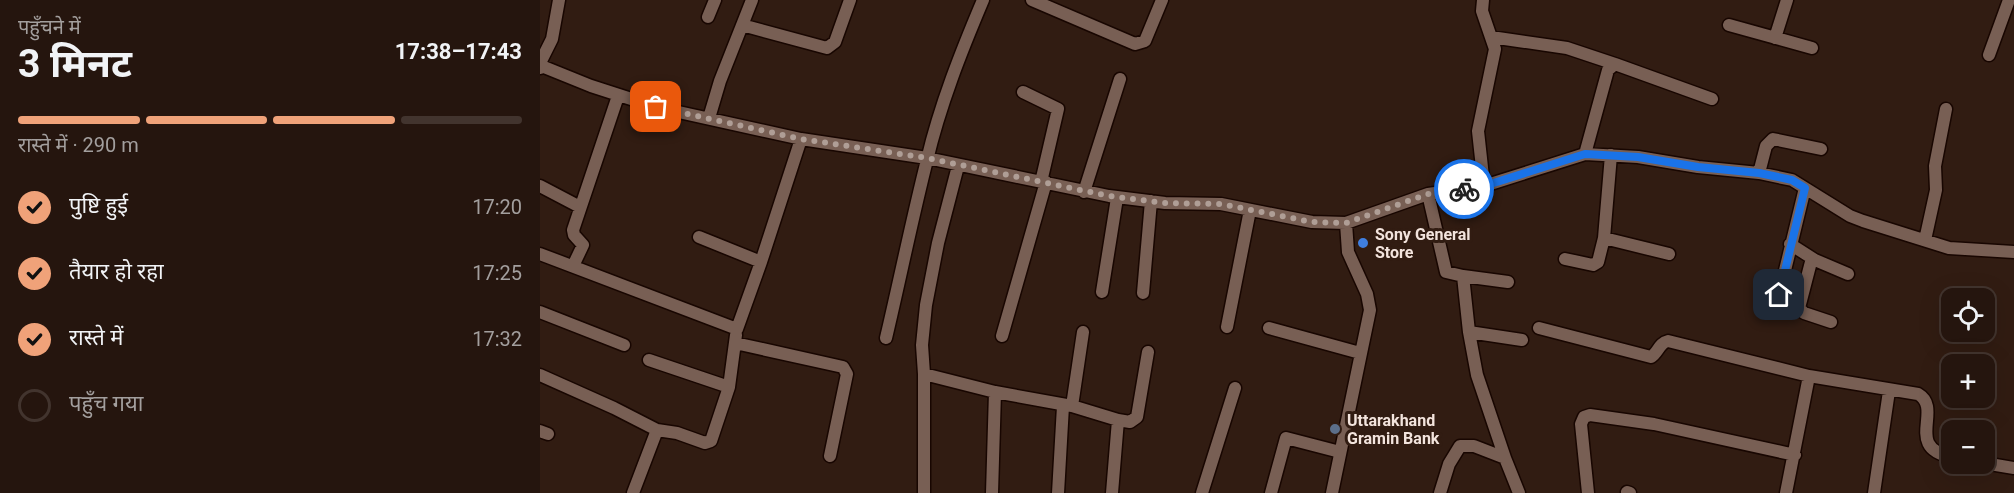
<!DOCTYPE html>
<html lang="hi">
<head>
<meta charset="utf-8">
<style>
	body { margin:0; font-family:Roboto,"Noto Sans Devanagari",sans-serif; background:#31221c; color:#f1f3f6; height:100vh; display:flex; flex-direction:column; font-size:22px; white-space:nowrap }
	* { box-sizing:border-box; margin:0 }
	p { font-size:20px; color:#a39f9e }
	.icon { flex:none; width:33px; height:33px; fill:none; stroke:currentColor; stroke-width:2; stroke-linecap:round; stroke-linejoin:round }
	.map { position:relative; flex:1; overflow:hidden }
	.panel { display:flex; flex-direction:column; background:#25150e; width:540px }
	.panel>* { flex:none }
	.buttons { position:absolute; left:1401px; top:288px; display:grid; gap:12px }
	.buttons a { display:grid; place-items:center; width:54px; height:54px; border-radius:12px; background:#25150e; box-shadow:0 6px 24px #0002,0 0 0 2px #42342e; font-size:30px }
	.pin { position:absolute; display:grid; place-items:center; width:51px; height:51px; color:#fff; margin:-26px; border-radius:12px; box-shadow:0 3px 9px #0006 }
	.courier { position:absolute; display:grid; place-items:center; width:60px; height:60px; margin:-30px; border:4px solid #1a73e8; border-radius:50%; background:#fff; color:#222; box-shadow:0 2px 8px #0007 }
	.overview em { font-style:normal; font-weight:700 }
	.overview div { display:flex; flex-direction:column-reverse }
	.overview { display:flex; align-items:center; justify-content:space-between; height:102px; padding:0 18px }
	h1 { font-size:39px; font-weight:700; line-height:45px }
	.bar { display:grid; grid-template-columns:repeat(4,1fr); gap:9px 6px; align-content:center; height:72px; padding:0 18px }
	.bar i { height:8px; border-radius:4px; background:#42342e }
	.bar .active { background:#f0a279 }
	.bar p { grid-column:span 4 }
	ol { padding:0 18px; list-style:none }
	li { display:flex; align-items:center; gap:18px; height:66px }
	li p { margin-inline-start:auto }
	li .icon { padding:6px; border-radius:50%; background:#f0a279; color:#111; stroke-width:4 }
	li:last-child { color:#a39f9e }
	li i { width:33px; height:33px; border:3px solid #42342e; border-radius:50% }
	main { display:flex; flex:1; min-height:0 }
	.map>svg:first-child { display:block }
	.lines { fill:none; stroke-linecap:round; stroke-linejoin:round }
	.street-casing { stroke:#180601; stroke-width:15 }
	.street { stroke:#785f54; stroke-width:12 }
	.done { stroke:#af9e96; stroke-width:6; stroke-dasharray:0 10.8 }
	.route { stroke:#1a73e8; stroke-width:8 }
	.shop-dot { fill:#3f7fe0; stroke:#311c12; stroke-width:2 }
	.service-dot { fill:#5c6f8a; stroke:#311c12; stroke-width:2 }
	.labels { text-anchor:middle; dominant-baseline:central; stroke-width:6; stroke-linejoin:round; paint-order:stroke }
	.poi-label { font-size:16px; font-weight:bold; fill:#f3e4dd; stroke:#311c12; text-anchor:start }
</style>
</head>
<body>
<main>
<section class="panel">
<div class="overview"><div><h1>3 मिनट</h1><p>पहुँचने में</p></div><em>17:38–17:43</em></div>
<div class="bar"><i class="active"></i><i class="active"></i><i class="active"></i><i></i><p>रास्ते में · 290 m</p></div>
<ol>
<li><svg class="icon" aria-label="check" viewBox="0 0 24 24"><path d="M5 12l5 5 9-10"/></svg>पुष्टि हुई<p>17:20</p></li>
<li><svg class="icon" aria-label="check" viewBox="0 0 24 24"><path d="M5 12l5 5 9-10"/></svg>तैयार हो रहा<p>17:25</p></li>
<li><svg class="icon" aria-label="check" viewBox="0 0 24 24"><path d="M5 12l5 5 9-10"/></svg>रास्ते में<p>17:32</p></li>
<li><i></i>पहुँच गया</li>
</ol>
</section>
<div class="map">
<svg width="1474" height="493" viewBox="0 0 1474 493">
	<rect width="100%" height="100%" fill="#311c12"/>
	<g class="lines">
		<g class="street-casing">
			<path id="street" d="M492,0L595,44L605,41L622,0
				M943,0L942,11L955,49L938,131L944,186
				M168,17L175,0
				M202,25L287,48L295,42L310,0
				M1189,25L1272,48
				M951,37L1027,48L1075,64
				M1235,38L1247,0
				M1449,55L1469,0
				M0,63L12,39L19,0
				M0,68L4,67L51,86L116,107L261,139L387,158L569,196L625,203L681,204L772,222L806,223L888,194L944,186L1045,154L1098,157L1158,167L1219,173L1252,180L1310,216L1323,221L1409,248L1474,252
				M483,92L518,109L501,182
				M169,118L180,81L212,0
				M1045,154L1068,70L1075,64L1172,99
				M1219,173L1226,146L1233,139L1281,149
				M0,186L40,207
				M544,192L580,79
				M888,194L906,272L923,276L929,332L982,340
				M159,237L221,262
				M1064,238L1129,254
				M1385,240L1396,190L1395,166L1406,109
				M1250,244L1275,260L1308,274
				M0,254L197,329L221,262L261,139
				M1272,258L1259,308L1264,313L1291,322
				M1025,259L1053,265L1058,262L1064,238L1071,155
				M33,266L43,245L34,235L33,230L78,96
				M923,276L968,282
				M562,292L577,198
				M603,293L611,201
				M1239,295L1265,188
				M0,312L84,345
				M687,327L710,210
				M729,328L820,353
				M999,328L1111,357C1118,353 1119,343 1128,341L1269,376L1378,394C1404,409 1363,448 1412,457
				M462,336L506,182
				M346,338C360,279 372,219 387,160C400,105 421,52 443,0
				M195,343L303,367L307,374L290,456
				M109,360L189,387
				M384,374L455,392L532,406L578,420L572,493
				M0,375L74,408L117,430L93,493
				M532,406L543,332
				M578,420L590,422L597,417L608,352
				M117,430L137,433L165,443L171,441L189,387L196,335
				M0,431L8,434
				M965,458L979,493
				M1444,463L1474,468
				M1087,492L1090,493
				M384,493V374L382,345L386,305L398,243L418,166
				M452,493L455,392
				M518,493L523,406
				M662,493L695,388
				M731,493L746,438L800,452
				M792,493L830,310L827,294L808,252L806,223
				M900,493L909,464L920,446H934L965,458L937,375L929,332
				M1048,493L1041,424L1044,417L1050,415L1114,424L1255,455
				M1246,493L1269,376
				M1334,493L1349,391"/>
		</g>
		<use href="#street" class="street"/>
	</g>
	<g class="lines">
		<path class="done" d="M116,107L261,139L387,158L569,196L625,203L681,204L772,222L806,223L888,194L924,189"/>
		<path class="route" d="M924,189L944,186L1045,154L1098,157L1158,167L1219,173L1252,180L1265,188L1239,295"/>
	</g>
	<circle class="shop-dot" cx="823" cy="243" r="6"/>
	<circle class="service-dot" cx="795" cy="429" r="6"/>
	<g class="labels">
		<g class="poi-label">
			<text x="835" y="234">Sony General<tspan x="835" dy="18">Store</tspan></text>
			<text x="807" y="420">Uttarakhand<tspan x="807" dy="18">Gramin Bank</tspan></text>
		</g>
	</g>
</svg>
<div class="buttons">
<a><svg class="icon" aria-label="locate" viewBox="0 0 24 24"><circle cx="12" cy="12" r="6"/><path d="M12 2v4M12 18v4M2 12h4M18 12h4"/></svg></a>
<a>+</a>
<a>−</a>
</div>
<div class="pin" style="left:116px;top:107px;background:#ea580c"><svg class="icon" aria-label="bag" viewBox="0 0 24 24"><path d="M5 8h14l-1 12H6zM9 8a3 3 0 0 1 6 0"/></svg></div>
<div class="pin" style="left:1239px;top:295px;background:#1f2937"><svg class="icon" aria-label="home" viewBox="0 0 24 24"><path d="M3 11l9-7 9 7M6 9v11h12V9"/></svg></div>
<div class="courier" style="left:924px;top:189px"><svg class="icon" aria-label="bike" viewBox="0 0 24 24"><circle cx="6" cy="16" r="4"/><circle cx="18" cy="16" r="4"/><path d="M6 16l4-8h5l3 8M10 8l3 8H6M13 5h3"/></svg></div>
</div>
</main>
</body>
</html>
